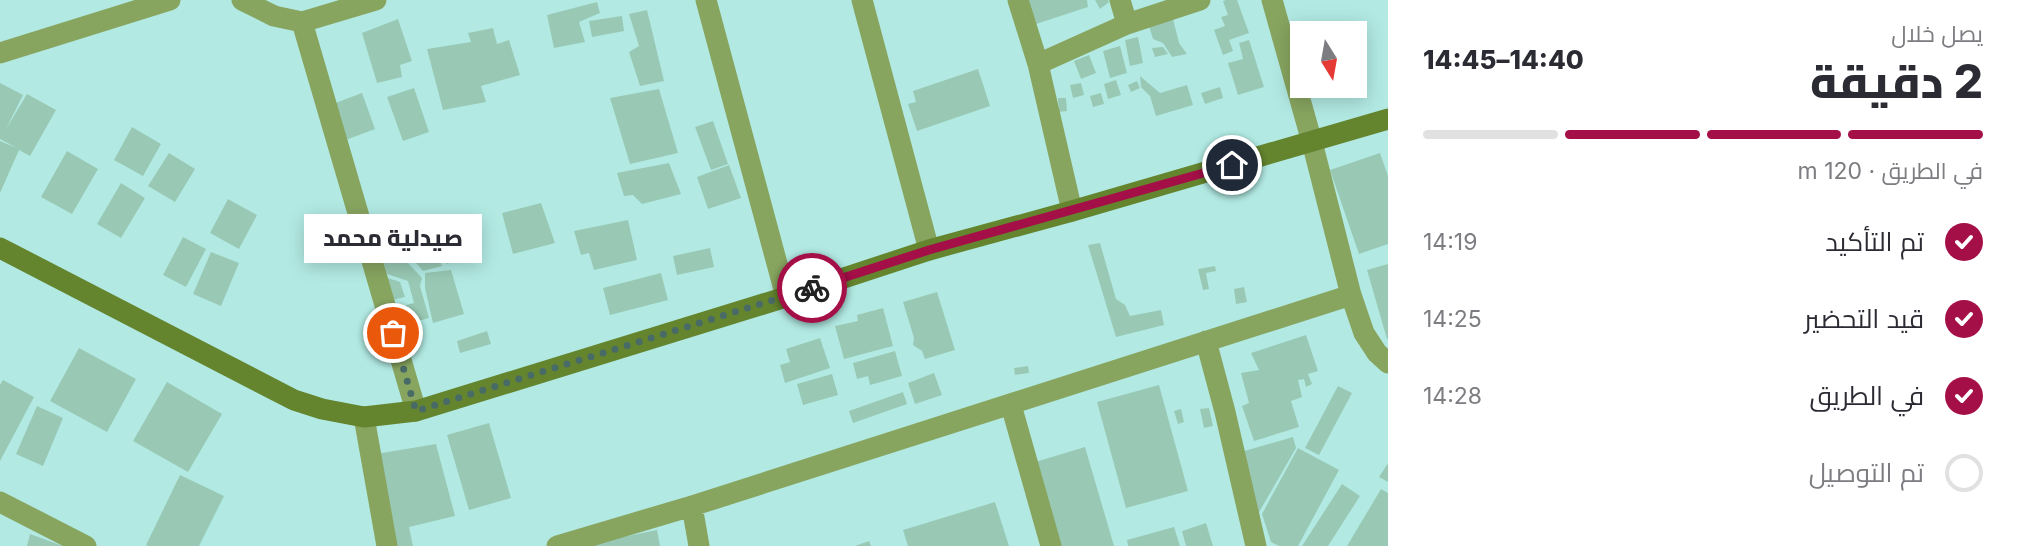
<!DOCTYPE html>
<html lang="ar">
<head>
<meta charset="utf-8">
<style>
	body { margin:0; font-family:Inter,Cairo,sans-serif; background:#f2f2f3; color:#2b2b33; direction:rtl; height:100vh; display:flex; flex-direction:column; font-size:26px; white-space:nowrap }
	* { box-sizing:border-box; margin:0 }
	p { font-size:23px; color:#7c7c81 }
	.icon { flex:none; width:38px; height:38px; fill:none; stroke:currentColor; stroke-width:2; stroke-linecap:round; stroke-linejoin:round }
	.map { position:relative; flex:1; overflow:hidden; direction:ltr }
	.side { display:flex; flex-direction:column; background:#fff; width:630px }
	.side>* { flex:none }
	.needle { width:46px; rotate:169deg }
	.buttons { position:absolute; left:1290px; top:21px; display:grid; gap:14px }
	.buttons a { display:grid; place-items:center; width:77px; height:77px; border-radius:0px; background:#fff; box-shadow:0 4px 18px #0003; font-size:35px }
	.pin { position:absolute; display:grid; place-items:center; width:60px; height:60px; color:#fff; margin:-30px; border:4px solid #fff; border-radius:50%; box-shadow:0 2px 7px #0007 }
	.courier { position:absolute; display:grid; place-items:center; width:70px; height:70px; margin:-35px; border:5px solid #a50f48; border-radius:50%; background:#fff; color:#222; box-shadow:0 2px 9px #0007 }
	.bubble { position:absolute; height:49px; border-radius:0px; background:#fff; box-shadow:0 4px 18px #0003; font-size:23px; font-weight:800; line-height:49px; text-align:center; direction:rtl }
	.overview em { font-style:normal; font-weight:800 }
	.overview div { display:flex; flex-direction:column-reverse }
	.overview { display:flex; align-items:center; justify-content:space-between; height:119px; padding:0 35px }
	h1 { font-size:46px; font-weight:800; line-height:52px }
	.bar { display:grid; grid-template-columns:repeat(4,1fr); gap:10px 7px; align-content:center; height:84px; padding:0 35px }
	.bar i { height:9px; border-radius:5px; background:#e1e1e2 }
	.bar .selected { background:#a50f48 }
	.bar p { grid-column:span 4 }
	ol { padding:0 35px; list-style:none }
	li { display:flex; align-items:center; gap:21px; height:77px }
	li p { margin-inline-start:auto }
	li .icon { padding:7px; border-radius:50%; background:#a50f48; color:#fff; stroke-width:4 }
	li:last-child { color:#7c7c81 }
	li i { width:38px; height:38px; border:4px solid #e1e1e2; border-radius:50% }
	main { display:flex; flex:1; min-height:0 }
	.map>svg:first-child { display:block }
	.building { fill:#99c9b5 }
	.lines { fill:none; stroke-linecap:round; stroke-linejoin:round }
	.street { stroke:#88a560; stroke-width:21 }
	.secondary { stroke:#64852e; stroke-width:21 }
	.done { stroke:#496b67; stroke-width:7; stroke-dasharray:0 12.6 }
	.route { stroke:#a50f48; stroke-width:9 }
</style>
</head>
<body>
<main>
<section class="side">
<div class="overview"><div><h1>2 دقيقة</h1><p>يصل خلال</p></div><em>14:40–14:45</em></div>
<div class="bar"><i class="selected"></i><i class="selected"></i><i class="selected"></i><i></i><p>في الطريق · 120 m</p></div>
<ol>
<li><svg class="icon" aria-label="check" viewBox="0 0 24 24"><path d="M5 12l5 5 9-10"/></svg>تم التأكيد<p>14:19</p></li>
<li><svg class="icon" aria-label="check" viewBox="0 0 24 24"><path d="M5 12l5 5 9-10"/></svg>قيد التحضير<p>14:25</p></li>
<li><svg class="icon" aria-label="check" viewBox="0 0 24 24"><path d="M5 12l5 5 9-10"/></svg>في الطريق<p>14:28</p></li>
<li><i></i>تم التوصيل</li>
</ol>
</section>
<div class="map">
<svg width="1388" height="546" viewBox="0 0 1388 546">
	<rect width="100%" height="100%" fill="#b2eae3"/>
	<path class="building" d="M1021,0H1087L1088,7L1030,26Z
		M1095,0H1108L1109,2L1100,9Z
		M1226,0H1237L1249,33L1229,40L1233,51L1223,55L1214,30L1225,26L1221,17L1228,15L1223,1Z
		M597,2L600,13L579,22L585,42L554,48L547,15Z
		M647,10L664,81L640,86L629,52L639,46L629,14Z
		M622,16L624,31L592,37L589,21Z
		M398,19L412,61L400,65L402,77L377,83L362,33Z
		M1173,19L1179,43L1187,54L1172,57L1163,43L1153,39L1149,26Z
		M493,28L497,44L509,40L520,75L481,86L486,102L443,110L427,49L471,42L468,33Z
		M1138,37L1143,63L1130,66L1125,40Z
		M1249,40L1264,87L1238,95L1228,63L1243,59L1239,43Z
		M1120,46L1127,73L1110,78L1103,51Z
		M1163,47L1168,54L1155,57L1152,48Z
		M1089,55L1096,73L1081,79L1074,61Z
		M978,69L990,106L917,131L908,104L916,102L913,91Z
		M1140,76L1160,93L1187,85L1193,105L1156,116L1150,96L1141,87Z
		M1116,80L1121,95L1108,99L1104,84Z
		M1137,81L1140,88L1131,92L1128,85Z
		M0,83L23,95L6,129L27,94L56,110L30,156L19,150L0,193V141L17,148L0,139Z
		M1081,83L1084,95L1073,98L1070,85Z
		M1220,87L1223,98L1205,104L1201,93Z
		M414,88L429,132L403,141L387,97Z
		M659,89L678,153L630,164L610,98Z
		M362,93L375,129L343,141L330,105Z
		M1101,93L1104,104L1093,107L1090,96Z
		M1058,98H1066L1067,111L1059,112Z
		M713,121L728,164L711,170L695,127Z
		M132,127L161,144L143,176L114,160Z
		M67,151L98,169L72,214L41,197Z
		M169,153L195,169L175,202L148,186Z
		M1380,153L1388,176V244L1359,254L1330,170Z
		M669,163L681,194L642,204L633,195L624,196L617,173Z
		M729,165L741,198L708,209L697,177Z
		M121,183L145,198L121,238L97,224Z
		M228,199L257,215L239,249L210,233Z
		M541,203L555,243L513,254L502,213Z
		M469,216L476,237L455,243L459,259L447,264L435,226Z
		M628,220L637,260L594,270L589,253L581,255L574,231Z
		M430,228L442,266L423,271L416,263L407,235Z
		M183,237L206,249L186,287L163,275Z
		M1100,243L1116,299L1125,305L1130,316L1161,310L1164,325L1116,337L1088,245Z
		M403,245L408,263L422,278L420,286L429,318L397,327L392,309L414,303L408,281L387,274L380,251Z
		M710,248L714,267L677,275L673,256Z
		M211,252L239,263L221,306L193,294Z
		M1388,264V339H1387L1367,270Z
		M1215,266L1216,271L1206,273L1209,289L1203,290L1198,269Z
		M451,270L464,314L433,323L425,288V273Z
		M661,273L668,300L610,315L603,288Z
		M388,278L400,282L405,297L388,301Z
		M1244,287L1247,302L1236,304L1234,289Z
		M937,292L955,350L925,359L922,351L913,345L914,338L903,302Z
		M883,308L893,346L844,359L835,326L858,321L857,315Z
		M487,331L491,344L460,353L457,341Z
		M1306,335L1318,371L1308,374L1312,384L1306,387L1304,379L1298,380L1302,397L1291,401L1299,427L1254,441L1242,406L1249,403L1241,373L1259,370L1251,353Z
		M820,338L830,368L785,383L780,365L790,362L786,349Z
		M79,348L136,379L107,432L50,401Z
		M895,351L902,376L870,385L868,376L857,379L853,363Z
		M1028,366L1029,373L1015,375L1014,368Z
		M934,373L942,395L915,404L908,383Z
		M832,374L838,395L803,405L797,384Z
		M3,380L34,397L0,461V385Z
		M167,382L222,414L188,472L133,441Z
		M1159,385L1188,491L1126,508L1097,402Z
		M1338,386L1352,393L1319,455L1305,448Z
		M903,392L907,404L853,423L849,411Z
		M37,406L63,418L43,466L16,454Z
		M1209,408L1213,426L1204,428L1200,409Z
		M1181,409L1184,422L1178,424L1174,411Z
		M489,423L511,498L469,510L447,435Z
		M1293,437L1296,448L1258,514L1241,452Z
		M436,444L455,516L409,527L413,546H397L376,454Z
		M1085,447L1114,546H1056L1032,463Z
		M1298,448L1339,470L1298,546H1279L1271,542L1262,514Z
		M1388,463V482L1379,477Z
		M180,475L224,496L199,546H148L146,545Z
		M1342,484L1360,496L1328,546H1302Z
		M1381,489L1388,493V546H1347Z
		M995,502L1009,546H908L903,530Z
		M1206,523L1213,546H1186L1182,531Z
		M1174,527L1180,546H1128L1127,540Z
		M657,530L660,546H594L593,543Z
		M30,534L63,546H27Z
		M869,541L871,546H855Z"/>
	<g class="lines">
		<path class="street" d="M242,0L274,16L302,22L376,0
			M706,0L786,297
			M862,0L929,250
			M1018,0L1038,64L1072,211
			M1120,0L1127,24
			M1272,0L1312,142L1351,295L1364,333L1377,353L1388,363
			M302,22L416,411
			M0,53L170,0
			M1038,64L1127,24L1200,0
			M1206,341L1225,412L1256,546
			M1011,405L1051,546
			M364,417L387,546
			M0,502L86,546
			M692,506L699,546
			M557,546L692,506L1351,295"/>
		<path class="secondary" d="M0,248L294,400L322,409L364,417L416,411L786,297L929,250L1072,211L1388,119"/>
	</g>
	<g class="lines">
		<path class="done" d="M393,333L416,411L812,288"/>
		<path class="route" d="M812,288L929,250L1232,165"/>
	</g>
</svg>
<div class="buttons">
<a><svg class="needle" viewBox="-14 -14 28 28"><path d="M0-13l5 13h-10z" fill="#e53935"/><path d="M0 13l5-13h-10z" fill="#7c7c81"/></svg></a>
</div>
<div class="pin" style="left:393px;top:333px;background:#ea580c"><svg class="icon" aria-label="bag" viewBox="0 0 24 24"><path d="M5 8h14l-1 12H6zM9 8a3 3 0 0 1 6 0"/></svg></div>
<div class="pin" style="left:1232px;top:165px;background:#1f2937"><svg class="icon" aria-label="home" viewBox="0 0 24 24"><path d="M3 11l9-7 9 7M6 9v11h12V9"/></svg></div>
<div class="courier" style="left:812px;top:288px"><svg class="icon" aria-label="bike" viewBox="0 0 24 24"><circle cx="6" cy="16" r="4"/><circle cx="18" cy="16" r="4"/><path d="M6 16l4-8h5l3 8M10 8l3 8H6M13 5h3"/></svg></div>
<div class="bubble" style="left:304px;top:214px;width:178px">صيدلية محمد</div>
</div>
</main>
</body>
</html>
